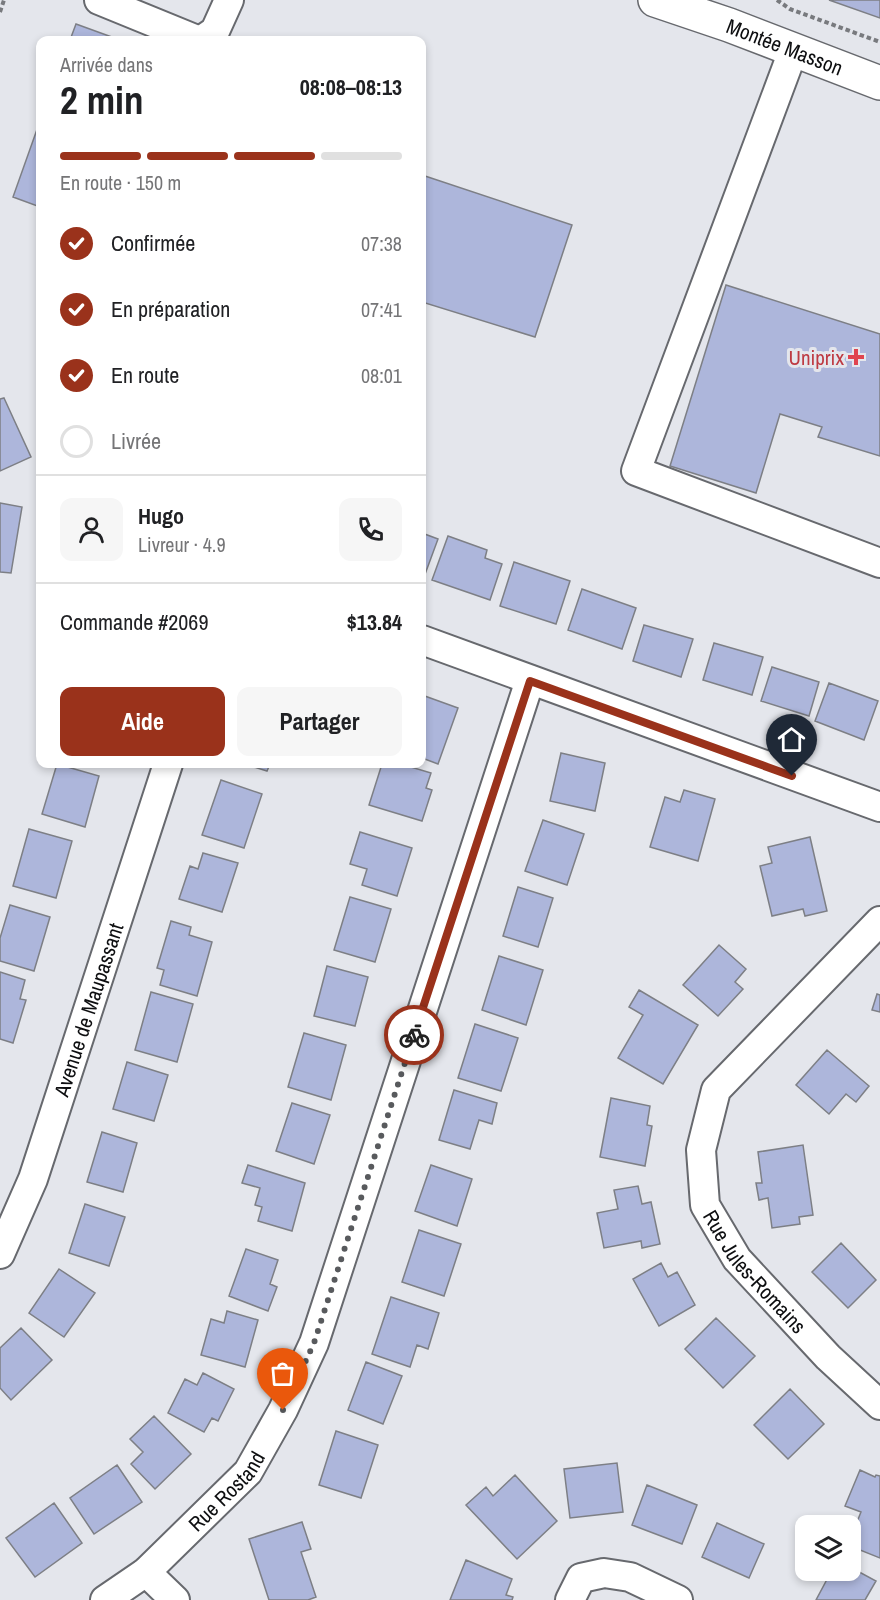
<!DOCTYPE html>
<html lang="fr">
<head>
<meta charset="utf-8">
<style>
	body { margin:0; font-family:"Archivo Narrow",sans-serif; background:#f6f6f6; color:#202124; height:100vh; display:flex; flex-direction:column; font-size:22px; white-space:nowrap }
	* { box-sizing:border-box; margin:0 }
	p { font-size:20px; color:#757577 }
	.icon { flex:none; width:33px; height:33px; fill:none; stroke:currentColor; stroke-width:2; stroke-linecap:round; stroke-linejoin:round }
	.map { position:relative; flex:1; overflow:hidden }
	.drawer { position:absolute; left:36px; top:36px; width:390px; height:732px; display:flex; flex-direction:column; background:#fff; border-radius:12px; box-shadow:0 3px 9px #0003 }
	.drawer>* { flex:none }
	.fabs { position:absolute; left:795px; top:1515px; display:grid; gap:12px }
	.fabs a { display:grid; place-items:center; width:66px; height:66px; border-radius:12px; background:#fff; box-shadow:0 3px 9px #0003; font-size:30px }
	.pin { position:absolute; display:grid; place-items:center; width:51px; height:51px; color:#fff; margin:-62px -26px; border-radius:50% 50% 50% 0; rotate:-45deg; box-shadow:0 0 6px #0007 }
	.pin .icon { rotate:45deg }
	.courier { position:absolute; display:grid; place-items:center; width:60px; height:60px; margin:-30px; border:4px solid #9a321b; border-radius:50%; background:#fff; color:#222; box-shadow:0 2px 8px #0007 }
	.overview em { font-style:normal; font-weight:700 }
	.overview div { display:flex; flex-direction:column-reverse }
	.overview { display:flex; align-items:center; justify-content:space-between; height:102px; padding:0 24px }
	h1 { font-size:39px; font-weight:700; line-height:45px }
	.bar { display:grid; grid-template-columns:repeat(4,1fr); gap:9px 6px; align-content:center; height:72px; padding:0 24px }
	.bar i { height:8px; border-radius:4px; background:#e0e0e0 }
	.bar .selected { background:#9a321b }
	.bar p { grid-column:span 4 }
	.line { display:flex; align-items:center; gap:15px; padding:0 24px; border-top:2px solid #e0e0e0 }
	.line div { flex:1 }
	.round { display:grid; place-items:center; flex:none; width:63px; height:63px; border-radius:12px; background:#f6f6f6 }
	ol { padding:0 24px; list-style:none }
	li { display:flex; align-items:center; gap:18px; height:66px }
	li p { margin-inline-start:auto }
	li .icon { padding:6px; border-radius:50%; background:#9a321b; color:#fff; stroke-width:4 }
	li:last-child { color:#757577 }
	li i { width:33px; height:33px; border:3px solid #e0e0e0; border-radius:50% }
	.button { display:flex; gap:12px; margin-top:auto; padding:12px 24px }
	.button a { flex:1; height:69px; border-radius:12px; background:#9a321b; color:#fff; font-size:24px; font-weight:700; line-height:69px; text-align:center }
	.button a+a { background:#f6f6f6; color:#202124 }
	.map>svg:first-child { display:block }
	.building { fill:#adb6db; stroke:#7d7f85; stroke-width:1.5 }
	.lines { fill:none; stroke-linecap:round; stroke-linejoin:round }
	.minor-casing { stroke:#67696e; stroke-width:32 }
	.major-casing { stroke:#67696e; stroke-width:36 }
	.path { stroke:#787a7e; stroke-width:4; stroke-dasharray:4.5 3; stroke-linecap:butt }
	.minor { stroke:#fff; stroke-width:28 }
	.major { stroke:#fff; stroke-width:33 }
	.done { stroke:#585a5d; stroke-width:6; stroke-dasharray:0 10.8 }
	.route { stroke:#9a321b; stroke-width:8 }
	.health-dot { fill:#e0444e; stroke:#e4e6ec; stroke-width:2 }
	.labels { text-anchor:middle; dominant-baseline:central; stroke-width:6; stroke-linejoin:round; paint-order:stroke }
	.street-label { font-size:21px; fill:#0d0e10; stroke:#e4e6ec }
	.health-label { font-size:21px; fill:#be3a42; stroke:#e4e6ec; text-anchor:end }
</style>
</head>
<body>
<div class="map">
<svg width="880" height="1600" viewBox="0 0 880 1600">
	<rect width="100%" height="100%" fill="#e4e6ec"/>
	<path class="building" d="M829,0H880V18Z
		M76,24L120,40H70Z
		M40,121V207L13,197Z
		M422,175L572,225L535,337L422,302Z
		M726,285L880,334V456L818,437L822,427L780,414L756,493L670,466Z
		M4,398L31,457L0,471V399Z
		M0,503L22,507L11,573L0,572Z
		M422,533L438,539L424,577L422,576Z
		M448,536L487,550L485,558L502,564L490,600L432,580Z
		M514,562L570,581L556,624L500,606Z
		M582,589L636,608L622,649L568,630Z
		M644,625L693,639L681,677L633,661Z
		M714,643L763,657L752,695L703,680Z
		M772,667L819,682L809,716L761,701Z
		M829,683L878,701L864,740L815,721Z
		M422,695L458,708L438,764L422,758Z
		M561,753L605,763L595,811L550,801Z
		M57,764L99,776L85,827L42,814Z
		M244,764H270L267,771Z
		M382,764H401L431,773L426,788L432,790L422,821L369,805Z
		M221,780L262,794L244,848L202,835Z
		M684,790L715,799L698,861L650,847L665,797L680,802Z
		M543,820L584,834L567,885L525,871Z
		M29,829L72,841L56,898L13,886Z
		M360,832L412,848L397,896L362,885L367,869L350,864Z
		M810,837L827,911L805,916L803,909L772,916L760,866L772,863L768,847Z
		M203,853L238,863L222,912L179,899L190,866L198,869Z
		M518,887L553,898L538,947L503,936Z
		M350,897L391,909L375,962L334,950Z
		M10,905L50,917L34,971L0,961V938Z
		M171,921L191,927L189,935L212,942L197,996L160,985L164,970L157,968Z
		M719,945L746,969L735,982L743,989L718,1016L683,985Z
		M499,956L543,970L526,1025L482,1010Z
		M327,966L368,977L355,1026L314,1016Z
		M0,972L25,980L20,999L26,1000L13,1043L0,1039Z
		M639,990L698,1025L663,1084L618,1058L643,1015L629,1007Z
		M151,992L193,1004L177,1062L135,1050Z
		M877,994L880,995V1012L872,1010Z
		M475,1024L518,1038L501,1091L458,1078Z
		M304,1033L346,1045L331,1100L288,1087Z
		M827,1050L869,1086L856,1102L846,1094L829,1114L796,1085Z
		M127,1062L168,1075L154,1121L113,1109Z
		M454,1090L497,1103L492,1124L479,1120L470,1149L439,1140Z
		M611,1098L650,1106L647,1125L652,1126L645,1166L600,1157Z
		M292,1103L330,1115L314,1164L276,1151Z
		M102,1132L137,1143L123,1192L87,1182Z
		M803,1145L813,1215L799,1217L800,1224L772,1228L768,1198L759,1200L756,1183H762L758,1152Z
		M248,1165L305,1183L292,1231L258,1221L262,1207L255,1205L260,1188L242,1183Z
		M431,1165L472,1179L457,1226L415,1211Z
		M638,1186L642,1204L651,1202L660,1244L642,1248L641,1241L604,1248L597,1213L618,1209L614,1190Z
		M85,1204L125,1217L109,1266L69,1253Z
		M419,1230L461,1244L444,1296L402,1282Z
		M841,1243L876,1280L848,1308L812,1272Z
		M246,1249L278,1260L270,1284L277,1287L268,1311L229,1296Z
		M661,1263L668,1277L677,1272L695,1305L659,1326L633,1279Z
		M59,1269L95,1293L64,1337L29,1313Z
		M391,1297L439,1313L428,1349L417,1345L410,1367L372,1354Z
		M227,1311L258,1320L245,1367L201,1355L211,1319L224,1323Z
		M716,1318L755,1356L723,1388L685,1349Z
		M21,1328L52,1360L11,1400L0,1388V1348Z
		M366,1362L402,1376L383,1424L348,1410Z
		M203,1373L234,1389L218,1421L212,1418L204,1432L168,1413L185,1379L197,1385Z
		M790,1389L824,1424L788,1459L754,1425Z
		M154,1416L191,1454L155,1489L131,1464L143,1452L130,1439Z
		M336,1431L378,1445L361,1498L319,1485Z
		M617,1463L623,1512L570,1518L564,1469Z
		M117,1465L142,1502L94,1534L70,1498Z
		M860,1470L875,1477L876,1475L880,1476V1558L850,1546V1539L861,1512L845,1506Z
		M515,1475L557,1521L517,1559L466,1505L486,1487L493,1496Z
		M647,1485L697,1505L682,1544L632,1525Z
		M54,1503L82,1543L35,1577L6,1538Z
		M302,1522L311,1549L301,1552L316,1597L308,1600H269L249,1539Z
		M717,1523L764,1544L749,1578L702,1557Z
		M466,1560L512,1579L506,1595L513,1597L512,1600H450Z
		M850,1567L876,1581L865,1600H816L832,1570H850Z"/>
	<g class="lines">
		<g class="minor-casing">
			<g id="minor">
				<path d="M99,0L197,40"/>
				<path d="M202,40L215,31L229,0"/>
				<path d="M793,51L636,471L880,563"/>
				<path d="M422,640L880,807"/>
				<path id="s1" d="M880,921L716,1090L701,1150L705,1205L737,1259L828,1357L880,1405"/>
				<path id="s2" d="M0,1254L33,1179L168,764"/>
				<path d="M146,1572L175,1600"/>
				<path id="s3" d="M105,1600L146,1572L248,1472L283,1410L314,1343L530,680"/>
				<path d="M570,1600L581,1578L604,1573L630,1577L678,1600"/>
			</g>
		</g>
		<g class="major-casing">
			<g id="major">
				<path id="s4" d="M655,0L729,25L880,83"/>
			</g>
		</g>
		<path class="path" d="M777,0L790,9L880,42
			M0,12L4,0"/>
		<use href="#minor" class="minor"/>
		<use href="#major" class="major"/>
	</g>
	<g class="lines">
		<path class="done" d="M283,1410L314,1343L414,1035"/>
		<path class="route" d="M414,1035L530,681L792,776"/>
	</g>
	<path class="health-dot" d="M853 348h6v6h6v6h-6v6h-6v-6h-6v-6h6z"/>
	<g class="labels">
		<g class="street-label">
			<text stroke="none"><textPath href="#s4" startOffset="138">Montée Masson</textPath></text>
			<text stroke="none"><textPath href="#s2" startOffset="260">Avenue de Maupassant</textPath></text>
			<text stroke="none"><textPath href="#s1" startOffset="436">Rue Jules-Romains</textPath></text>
			<text stroke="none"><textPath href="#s3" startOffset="164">Rue Rostand</textPath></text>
		</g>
		<g class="health-label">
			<text x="844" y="357">Uniprix</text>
		</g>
	</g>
</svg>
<div class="fabs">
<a><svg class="icon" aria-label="layers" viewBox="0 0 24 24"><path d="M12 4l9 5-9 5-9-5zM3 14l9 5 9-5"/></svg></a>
</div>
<div class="pin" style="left:283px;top:1410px;background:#ea580c"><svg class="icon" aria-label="bag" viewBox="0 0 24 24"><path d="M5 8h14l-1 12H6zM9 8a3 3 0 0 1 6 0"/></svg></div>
<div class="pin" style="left:792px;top:776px;background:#1f2937"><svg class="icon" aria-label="home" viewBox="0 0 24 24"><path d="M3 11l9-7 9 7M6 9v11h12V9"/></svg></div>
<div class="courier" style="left:414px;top:1035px"><svg class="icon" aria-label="bike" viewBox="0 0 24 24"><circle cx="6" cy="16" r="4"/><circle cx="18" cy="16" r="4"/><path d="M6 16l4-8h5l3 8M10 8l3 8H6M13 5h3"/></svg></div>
<section class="drawer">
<div class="overview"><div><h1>2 min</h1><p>Arrivée dans</p></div><em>08:08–08:13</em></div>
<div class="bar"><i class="selected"></i><i class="selected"></i><i class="selected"></i><i></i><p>En route · 150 m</p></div>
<ol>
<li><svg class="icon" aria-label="check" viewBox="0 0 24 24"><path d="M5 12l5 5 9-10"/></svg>Confirmée<p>07:38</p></li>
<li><svg class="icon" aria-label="check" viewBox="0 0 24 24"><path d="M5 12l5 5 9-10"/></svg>En préparation<p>07:41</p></li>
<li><svg class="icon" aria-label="check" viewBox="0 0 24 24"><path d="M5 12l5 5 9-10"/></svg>En route<p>08:01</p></li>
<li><i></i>Livrée</li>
</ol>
<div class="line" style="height:108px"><a class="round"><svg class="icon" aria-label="person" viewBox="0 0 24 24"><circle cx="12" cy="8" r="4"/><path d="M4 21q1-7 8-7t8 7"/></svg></a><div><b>Hugo</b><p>Livreur · 4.9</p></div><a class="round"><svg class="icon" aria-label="phone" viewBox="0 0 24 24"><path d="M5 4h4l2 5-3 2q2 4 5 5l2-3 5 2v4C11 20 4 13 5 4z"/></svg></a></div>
<div class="line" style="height:78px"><div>Commande #2069</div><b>$13.84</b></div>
<div class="button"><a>Aide</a><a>Partager</a></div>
</section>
</div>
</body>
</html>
